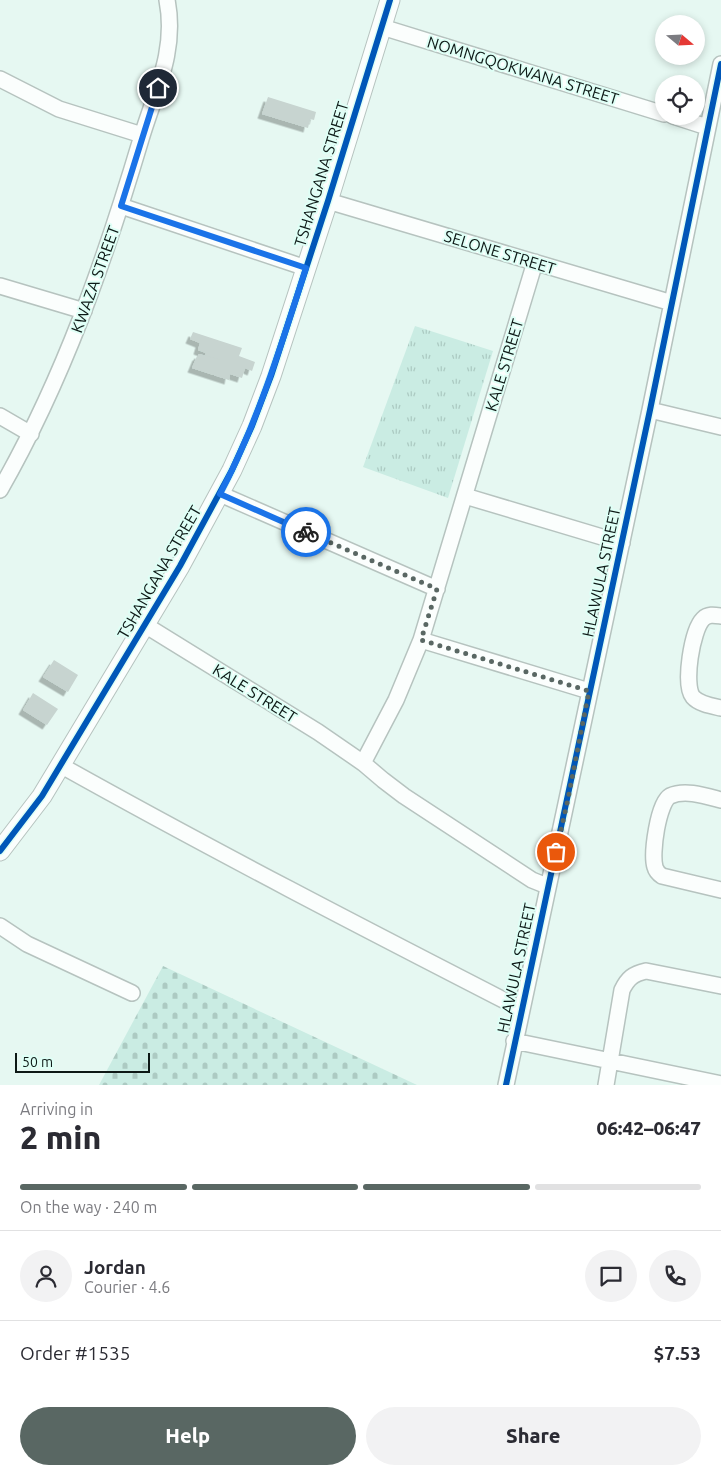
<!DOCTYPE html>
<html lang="en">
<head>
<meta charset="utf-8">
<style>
	body { margin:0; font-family:Ubuntu,sans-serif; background:#f2f2f3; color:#2b2b33; height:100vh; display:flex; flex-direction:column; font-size:19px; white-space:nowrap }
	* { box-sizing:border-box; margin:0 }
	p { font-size:16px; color:#7c7c81 }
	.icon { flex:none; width:28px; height:28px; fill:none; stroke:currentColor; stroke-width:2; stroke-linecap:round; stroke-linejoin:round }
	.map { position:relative; height:1085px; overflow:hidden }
	.panel { display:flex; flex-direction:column; background:#fff; flex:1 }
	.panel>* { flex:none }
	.needle { width:32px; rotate:109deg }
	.buttons { position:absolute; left:655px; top:15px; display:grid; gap:10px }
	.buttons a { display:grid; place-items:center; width:50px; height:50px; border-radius:50%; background:#fff; box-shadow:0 2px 8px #0003; font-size:25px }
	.scale { position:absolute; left:15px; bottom:12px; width:135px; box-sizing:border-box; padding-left:5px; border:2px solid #0d1916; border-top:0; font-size:14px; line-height:18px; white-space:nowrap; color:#0d1916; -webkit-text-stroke:4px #dffff6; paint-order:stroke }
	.pin { position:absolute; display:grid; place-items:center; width:42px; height:42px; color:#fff; margin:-21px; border:2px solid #fff; border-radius:50%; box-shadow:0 1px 5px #0007 }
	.courier { position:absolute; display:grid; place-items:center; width:50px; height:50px; margin:-25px; border:4px solid #1a73e8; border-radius:50%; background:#fff; color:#222; box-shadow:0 1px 6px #0007 }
	.overview em { font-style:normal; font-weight:800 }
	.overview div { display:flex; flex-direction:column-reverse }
	.overview { display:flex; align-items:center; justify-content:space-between; height:85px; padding:0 20px }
	h1 { font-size:32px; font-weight:800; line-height:38px }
	.bar { display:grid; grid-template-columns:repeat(4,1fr); gap:8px 5px; align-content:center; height:60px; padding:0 20px }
	.bar i { height:6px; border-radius:4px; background:#e1e1e2 }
	.bar .current { background:#596763 }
	.bar p { grid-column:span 4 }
	.line { display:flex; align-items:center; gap:12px; padding:0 20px; border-top:1px solid #e1e1e2 }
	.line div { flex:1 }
	.round { display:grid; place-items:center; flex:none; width:52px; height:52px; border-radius:26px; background:#f2f2f3 }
	.button { display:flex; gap:10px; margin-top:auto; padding:10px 20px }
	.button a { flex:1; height:58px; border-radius:30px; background:#596763; color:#fff; font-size:20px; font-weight:800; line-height:58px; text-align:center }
	.button a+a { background:#f2f2f3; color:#2b2b33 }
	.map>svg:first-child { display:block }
	.cemetery { fill:url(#cemetery-stones) }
	.park { fill:url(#park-tufts) }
	.building { fill:#c7d4d0; filter:url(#shadow) }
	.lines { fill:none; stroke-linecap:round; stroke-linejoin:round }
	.minor-casing { stroke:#b6c3bf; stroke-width:18 }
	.tertiary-casing { stroke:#b6c3bf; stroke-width:21 }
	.minor { stroke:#fbfefd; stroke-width:15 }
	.tertiary { stroke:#fbfefd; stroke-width:19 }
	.cycleway-casing { stroke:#dffff6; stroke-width:9 }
	.cycleway { stroke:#0057b8; stroke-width:6 }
	.done { stroke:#596763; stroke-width:5; stroke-dasharray:0 9 }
	.route { stroke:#1a73e8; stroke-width:6 }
	.labels { text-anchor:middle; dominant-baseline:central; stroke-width:4; stroke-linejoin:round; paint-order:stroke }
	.street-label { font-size:16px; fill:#0d1916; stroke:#dffff6 }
</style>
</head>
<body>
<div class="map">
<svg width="721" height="1085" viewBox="0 0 721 1085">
	<defs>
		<pattern id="cemetery-stones" width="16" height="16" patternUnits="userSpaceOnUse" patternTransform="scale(1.25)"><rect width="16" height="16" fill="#caece3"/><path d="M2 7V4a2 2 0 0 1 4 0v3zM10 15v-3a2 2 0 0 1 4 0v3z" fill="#accac2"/></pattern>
		<pattern id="park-tufts" width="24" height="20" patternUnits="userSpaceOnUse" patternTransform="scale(1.25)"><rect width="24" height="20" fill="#caece3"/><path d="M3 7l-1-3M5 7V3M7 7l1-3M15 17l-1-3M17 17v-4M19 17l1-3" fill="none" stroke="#accac2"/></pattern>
		<filter id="shadow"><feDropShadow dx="-4.5" dy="4.5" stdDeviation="0" flood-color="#0004"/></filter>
	</defs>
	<rect width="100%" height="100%" fill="#e6f8f2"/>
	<path class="cemetery" d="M163,966L417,1085H99Z"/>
	<path class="park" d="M415,326L493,351L448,498L363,467Z"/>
	<path class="building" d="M268,97L316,112L314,120L310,119L308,128L262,114Z
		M193,332L242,348L239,356L255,362L252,371L245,368L242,378L230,374L229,380L192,368L197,356H198L199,354L221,360L205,355L206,353L198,350L200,343L190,339Z
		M54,660L78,675L68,692L43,677Z
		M33,693L58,709L47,725L23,710Z"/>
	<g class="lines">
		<g class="minor-casing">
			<path id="minor" d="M382,27L664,114
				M0,79L59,109L142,135
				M673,116L707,127
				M328,201L672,303
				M121,206L306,268
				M0,286L84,311
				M650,410L721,427
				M0,416L31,434
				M0,490C63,380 105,260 141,139C155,92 177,51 167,0
				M220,494L437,589
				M465,496L622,543
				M721,616C714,615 708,614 703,619C692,630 683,685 693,697C699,704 712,706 721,708
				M145,625L318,732L363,763L383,780L404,796L532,880L547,886
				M421,640L589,691
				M363,763L396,700L421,640L535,262
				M60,765C212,850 367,930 521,1009
				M721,800C706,796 685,789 670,796C658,803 651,854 655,867C656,871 659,874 662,876L721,890
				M0,926L27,944L132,993
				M514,1041L721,1084
				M506,1085L650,410L721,64
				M606,1085L622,990C628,978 633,974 646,971L721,986"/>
		</g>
		<g class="tertiary-casing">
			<path id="tertiary" d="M0,851L42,796L180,566L232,470L252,426L271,376L328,201L390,0"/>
		</g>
		<use href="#minor" class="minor"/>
		<use href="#tertiary" class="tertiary"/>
		<g class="cycleway-casing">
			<path id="cycleway" d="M0,851L42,796L180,566L232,470L252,426L271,376L328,201L390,0
				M506,1085L650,410L721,64"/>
		</g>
		<use href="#cycleway" class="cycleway"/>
	</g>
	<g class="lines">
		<path class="done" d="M306,532L437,589L421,640L589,691L568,799L556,852"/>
		<path class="route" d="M158,88L121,206L306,268C281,345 258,422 220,494L306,532"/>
	</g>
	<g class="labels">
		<g class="street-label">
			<text transform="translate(523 70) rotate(17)">NOMNGQOKWANA STREET</text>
			<text transform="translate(321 174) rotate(-73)">TSHANGANA STREET</text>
			<text transform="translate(500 252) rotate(17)">SELONE STREET</text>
			<text transform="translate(95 279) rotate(-70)">KWAZA STREET</text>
			<text transform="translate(504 365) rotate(-73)">KALE STREET</text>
			<text transform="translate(159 572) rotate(-60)">TSHANGANA STREET</text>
			<text transform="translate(601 572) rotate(-78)">HLAWULA STREET</text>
			<text transform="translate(255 693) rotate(32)">KALE STREET</text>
			<text transform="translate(516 968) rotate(-78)">HLAWULA STREET</text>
		</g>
	</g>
</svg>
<div class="buttons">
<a><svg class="needle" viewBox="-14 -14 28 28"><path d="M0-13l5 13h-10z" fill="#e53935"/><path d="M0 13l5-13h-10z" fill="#7c7c81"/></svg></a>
<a><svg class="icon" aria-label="locate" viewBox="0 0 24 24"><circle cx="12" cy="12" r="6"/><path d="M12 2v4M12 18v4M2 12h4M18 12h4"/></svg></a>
</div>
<div class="scale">50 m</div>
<div class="pin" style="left:556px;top:852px;background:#ea580c"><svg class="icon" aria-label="bag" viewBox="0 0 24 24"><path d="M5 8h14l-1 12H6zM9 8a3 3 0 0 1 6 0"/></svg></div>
<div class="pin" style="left:158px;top:88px;background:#1f2937"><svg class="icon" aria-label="home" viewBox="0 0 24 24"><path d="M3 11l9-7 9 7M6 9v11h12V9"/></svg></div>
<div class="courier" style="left:306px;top:532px"><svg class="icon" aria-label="bike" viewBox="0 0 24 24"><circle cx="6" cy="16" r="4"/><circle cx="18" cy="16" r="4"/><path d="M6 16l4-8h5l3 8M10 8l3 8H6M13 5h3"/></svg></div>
</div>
<section class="panel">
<div class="overview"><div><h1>2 min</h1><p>Arriving in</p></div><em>06:42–06:47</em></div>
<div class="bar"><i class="current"></i><i class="current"></i><i class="current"></i><i></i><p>On the way · 240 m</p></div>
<div class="line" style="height:90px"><a class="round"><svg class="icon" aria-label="person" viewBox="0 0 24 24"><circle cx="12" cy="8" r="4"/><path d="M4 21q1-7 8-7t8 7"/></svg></a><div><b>Jordan</b><p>Courier · 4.6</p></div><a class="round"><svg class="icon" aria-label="chat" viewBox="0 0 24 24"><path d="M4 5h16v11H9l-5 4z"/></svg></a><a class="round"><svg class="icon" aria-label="phone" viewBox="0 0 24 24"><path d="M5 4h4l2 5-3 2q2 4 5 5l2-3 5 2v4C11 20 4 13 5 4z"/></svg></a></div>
<div class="line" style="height:65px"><div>Order #1535</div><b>$7.53</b></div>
<div class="button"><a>Help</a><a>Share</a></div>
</section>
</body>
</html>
